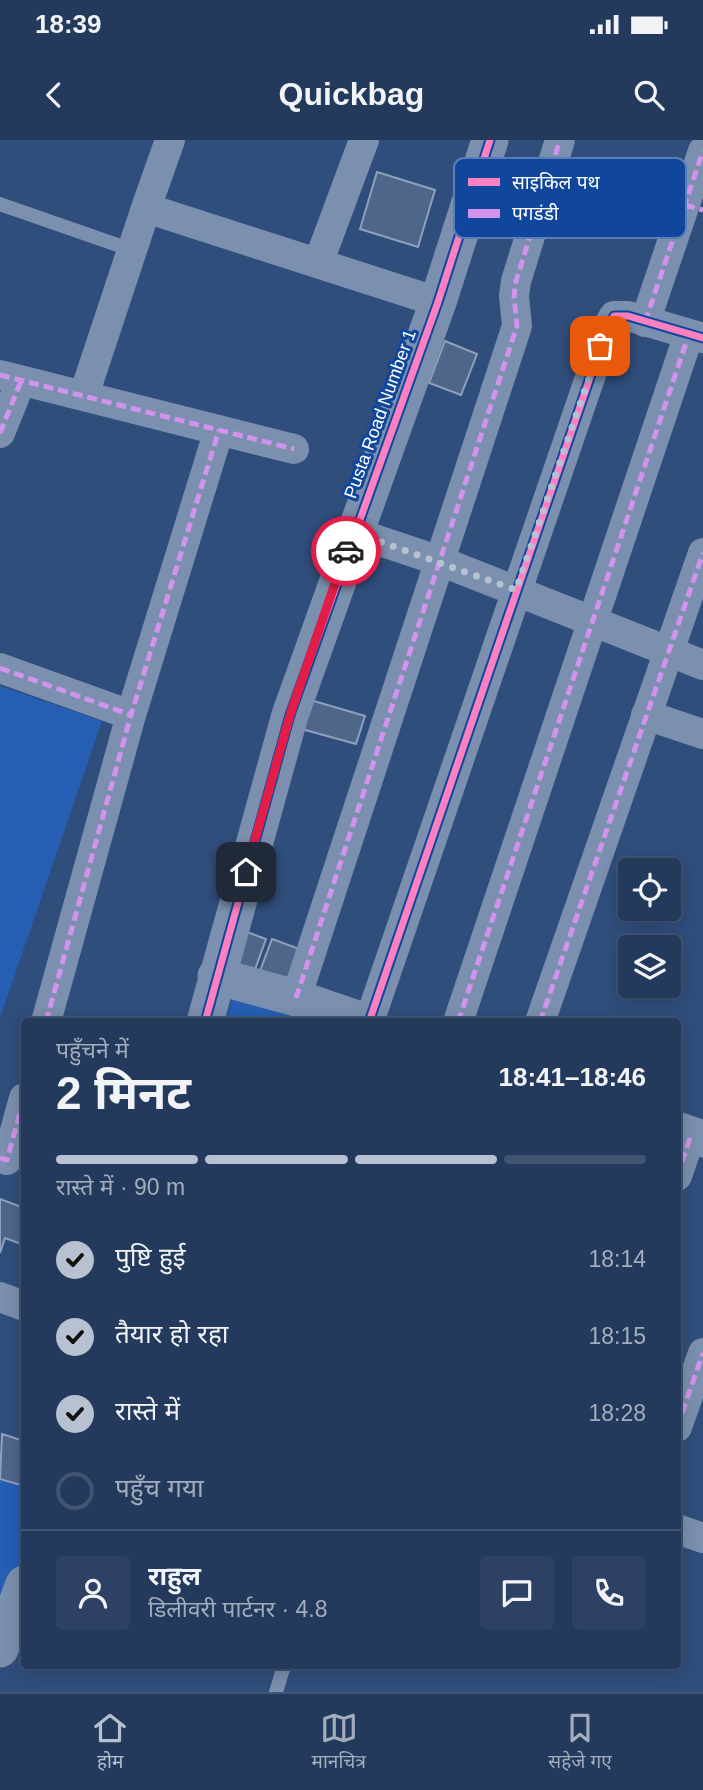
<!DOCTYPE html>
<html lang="hi">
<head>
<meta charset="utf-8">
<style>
	body { margin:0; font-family:Arial,"Noto Sans Devanagari",sans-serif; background:#2c4163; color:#f1f3f6; height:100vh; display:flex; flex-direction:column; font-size:26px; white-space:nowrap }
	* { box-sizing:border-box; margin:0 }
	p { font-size:23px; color:#a3adbc }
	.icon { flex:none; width:38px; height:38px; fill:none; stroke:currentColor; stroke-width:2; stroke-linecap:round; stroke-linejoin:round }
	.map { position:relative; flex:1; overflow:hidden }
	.panel { position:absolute; left:21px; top:878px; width:660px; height:651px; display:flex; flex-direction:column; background:#243a5d; border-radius:7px; box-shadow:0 4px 18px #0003,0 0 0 2px #415472 }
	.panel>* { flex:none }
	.fabs { position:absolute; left:618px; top:718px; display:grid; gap:14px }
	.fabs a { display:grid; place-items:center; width:63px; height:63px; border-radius:7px; background:#243a5d; box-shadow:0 4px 18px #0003,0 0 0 2px #415472; font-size:35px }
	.pin { position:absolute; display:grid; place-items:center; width:60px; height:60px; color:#fff; margin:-30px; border-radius:14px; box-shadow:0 4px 10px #0006 }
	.courier { position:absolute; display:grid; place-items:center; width:70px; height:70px; margin:-35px; border:5px solid #e11d48; border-radius:50%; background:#fff; color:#222; box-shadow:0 2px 9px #0007 }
	.overview em { font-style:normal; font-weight:700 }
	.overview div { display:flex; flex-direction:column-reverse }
	.overview { display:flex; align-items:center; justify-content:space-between; height:119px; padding:0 35px }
	h1 { font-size:46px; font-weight:700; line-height:52px }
	.bar { display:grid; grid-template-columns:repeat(4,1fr); gap:10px 7px; align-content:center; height:84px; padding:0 35px }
	.bar i { height:9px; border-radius:5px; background:#415472 }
	.bar .on { background:#b7c1d1 }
	.bar p { grid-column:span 4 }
	.line { display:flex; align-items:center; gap:18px; padding:0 35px; border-top:2px solid #415472 }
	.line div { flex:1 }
	.round { display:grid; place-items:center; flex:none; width:74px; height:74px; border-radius:7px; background:#2c4163 }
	ol { padding:0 35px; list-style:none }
	li { display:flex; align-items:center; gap:21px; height:77px }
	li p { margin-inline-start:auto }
	li .icon { padding:7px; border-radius:50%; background:#b7c1d1; color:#111; stroke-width:4 }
	li:last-child { color:#a3adbc }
	li i { width:38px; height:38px; border:4px solid #415472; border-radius:50% }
	.status { display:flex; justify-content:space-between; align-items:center; height:49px; padding:0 35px; background:#243a5d; direction:ltr }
	.status svg { height:19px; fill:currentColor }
	header { display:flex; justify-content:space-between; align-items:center; height:91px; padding:0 35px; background:#243a5d; font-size:32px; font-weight:700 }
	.tabs { display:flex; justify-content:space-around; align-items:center; height:98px; border-top:2px solid #415472; background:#243a5d; font-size:19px; color:#a3adbc }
	.tabs a { display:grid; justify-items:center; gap:4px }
	.tabs .on { color:#b7c1d1 }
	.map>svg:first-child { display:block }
	.green { fill:#255eb2 }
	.building { fill:#4e668a; stroke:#8fa0bb; stroke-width:2 }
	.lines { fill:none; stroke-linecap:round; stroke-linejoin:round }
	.service { stroke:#7b8fae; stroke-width:14 }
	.minor { stroke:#7b8fae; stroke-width:30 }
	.tertiary { stroke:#7b8fae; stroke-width:37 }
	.quiet { stroke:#d193ec; stroke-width:5; stroke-dasharray:10 5; stroke-linecap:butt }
	.cycleway-casing { stroke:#10479c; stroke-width:11 }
	.cycleway { stroke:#ff80c0; stroke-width:7 }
	.done { stroke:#b7c1d1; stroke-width:7; stroke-dasharray:0 12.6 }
	.route { stroke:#e11d48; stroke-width:9 }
	.labels { text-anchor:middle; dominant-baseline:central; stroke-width:6; stroke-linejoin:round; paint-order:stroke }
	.street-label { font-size:18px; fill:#fff; stroke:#10479c }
	.key { fill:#10479c; stroke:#587eba; stroke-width:2 }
	.key-label { font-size:19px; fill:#fff }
</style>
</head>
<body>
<div class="status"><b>18:39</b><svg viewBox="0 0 49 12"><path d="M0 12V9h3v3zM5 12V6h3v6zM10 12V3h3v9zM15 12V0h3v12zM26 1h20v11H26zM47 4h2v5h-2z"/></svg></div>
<header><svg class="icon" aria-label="back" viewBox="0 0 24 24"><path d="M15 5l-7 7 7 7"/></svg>Quickbag<svg class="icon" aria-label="search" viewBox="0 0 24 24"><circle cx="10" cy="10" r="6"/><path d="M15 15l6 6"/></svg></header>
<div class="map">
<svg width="703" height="1552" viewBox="0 0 703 1552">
	<rect width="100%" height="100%" fill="#304e7c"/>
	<path class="green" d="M0,546L102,581L0,878Z
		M237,844L360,882H225Z
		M0,1336L24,1345V1440L0,1501Z"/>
	<path class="building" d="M377,32L435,50L418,107L360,89Z
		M445,201L477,214L461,255L429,243Z
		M307,559L365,576L356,604L298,588Z
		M236,788L266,799L253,835L223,824Z
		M272,799L305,811L294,843L260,831Z
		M0,1059L24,1068V1105L5,1098L0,1113Z
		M2,1294L24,1301V1346L0,1339Z"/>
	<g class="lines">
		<path class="service" d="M0,64L132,110
			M276,1552L284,1526"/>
		<path class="minor" d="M170,0L146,68L438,162
			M319,121L364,0
			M645,182L703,11
			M0,235L294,309
			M84,255L146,68
			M0,293L21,241
			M353,392L440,421L703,525
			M0,528L131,575
			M646,575L703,594
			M296,858L517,186L514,156L516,141L560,0
			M46,882L131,575L219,290
			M369,882L607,188L614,176H628L703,198
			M458,882L689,194
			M540,882L703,413
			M0,1018L7,1020L24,958
			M677,1036L691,995
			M0,1157L24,1166
			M677,1287L703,1213
			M677,1389L703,1398"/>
		<path class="tertiary" d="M216,836L296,858L366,882
			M205,882L290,575L438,162L490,0
			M677,990L703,999
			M0,1509L24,1444"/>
		<path class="quiet" d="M685,65L703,70
			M645,182L703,11
			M0,235L294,309
			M0,293L21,241
			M0,528L131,575
			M296,858L517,186L514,156L516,141L560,0
			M46,882L131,575L219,290
			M458,882L689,194
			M540,882L703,413
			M0,1018L7,1020L24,958
			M677,1036L691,995
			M677,1287L703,1213"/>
		<g class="cycleway-casing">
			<path id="cycleway" d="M205,882L290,575L438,162L490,0
				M369,882L607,188L614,176H628L703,198"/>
		</g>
		<use href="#cycleway" class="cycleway"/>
	</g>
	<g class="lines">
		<path class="done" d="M346,411L353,392L516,450L600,206"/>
		<path class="route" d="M246,732L290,575L346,411"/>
	</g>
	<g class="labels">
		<g class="street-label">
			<text transform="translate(380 274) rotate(-70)">Pusta Road Number 1</text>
		</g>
	</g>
	<rect x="454" y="18" width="232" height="80" rx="10" class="key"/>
	<rect x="468" y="38" width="32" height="8" fill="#ff80c0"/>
	<rect x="468" y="69" width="32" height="9" fill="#d193ec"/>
	<g class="key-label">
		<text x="512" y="49">साइकिल पथ</text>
		<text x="512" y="80">पगडंडी</text>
	</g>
</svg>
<div class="fabs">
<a><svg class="icon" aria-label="locate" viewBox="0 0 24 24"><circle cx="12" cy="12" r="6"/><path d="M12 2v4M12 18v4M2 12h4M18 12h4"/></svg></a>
<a><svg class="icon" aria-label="layers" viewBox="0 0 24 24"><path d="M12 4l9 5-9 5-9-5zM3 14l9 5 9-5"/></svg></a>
</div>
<div class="pin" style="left:600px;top:206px;background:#ea580c"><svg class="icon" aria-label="bag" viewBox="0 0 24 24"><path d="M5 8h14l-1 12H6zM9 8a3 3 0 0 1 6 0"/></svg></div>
<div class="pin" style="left:246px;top:732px;background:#1f2937"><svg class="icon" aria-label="home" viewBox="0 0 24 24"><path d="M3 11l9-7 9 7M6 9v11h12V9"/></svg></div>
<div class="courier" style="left:346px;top:411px"><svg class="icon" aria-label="car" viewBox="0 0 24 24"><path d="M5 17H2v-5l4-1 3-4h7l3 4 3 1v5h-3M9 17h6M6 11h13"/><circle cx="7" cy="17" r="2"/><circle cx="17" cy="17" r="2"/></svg></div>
<section class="panel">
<div class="overview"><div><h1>2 मिनट</h1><p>पहुँचने में</p></div><em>18:41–18:46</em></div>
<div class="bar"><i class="on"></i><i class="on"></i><i class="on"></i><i></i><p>रास्ते में · 90 m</p></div>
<ol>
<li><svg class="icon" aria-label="check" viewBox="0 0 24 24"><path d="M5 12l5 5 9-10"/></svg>पुष्टि हुई<p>18:14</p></li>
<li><svg class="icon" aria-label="check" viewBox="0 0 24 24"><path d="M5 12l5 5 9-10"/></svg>तैयार हो रहा<p>18:15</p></li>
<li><svg class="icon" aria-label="check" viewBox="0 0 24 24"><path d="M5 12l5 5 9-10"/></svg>रास्ते में<p>18:28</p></li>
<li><i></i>पहुँच गया</li>
</ol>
<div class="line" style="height:126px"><a class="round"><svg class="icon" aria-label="person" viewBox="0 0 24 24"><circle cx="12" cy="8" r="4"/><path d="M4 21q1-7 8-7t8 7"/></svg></a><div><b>राहुल</b><p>डिलीवरी पार्टनर · 4.8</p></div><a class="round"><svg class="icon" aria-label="chat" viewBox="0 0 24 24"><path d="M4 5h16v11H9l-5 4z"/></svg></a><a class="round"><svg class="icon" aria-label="phone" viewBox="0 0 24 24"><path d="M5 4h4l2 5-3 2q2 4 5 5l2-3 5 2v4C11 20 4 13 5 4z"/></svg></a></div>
</section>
</div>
<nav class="tabs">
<a class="on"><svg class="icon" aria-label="home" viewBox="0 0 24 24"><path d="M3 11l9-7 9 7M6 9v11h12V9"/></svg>होम</a>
<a><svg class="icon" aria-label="map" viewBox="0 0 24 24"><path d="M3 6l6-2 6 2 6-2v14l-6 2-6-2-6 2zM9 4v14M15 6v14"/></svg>मानचित्र</a>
<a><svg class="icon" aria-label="saved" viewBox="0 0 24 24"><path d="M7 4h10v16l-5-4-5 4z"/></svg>सहेजे गए</a>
</nav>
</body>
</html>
